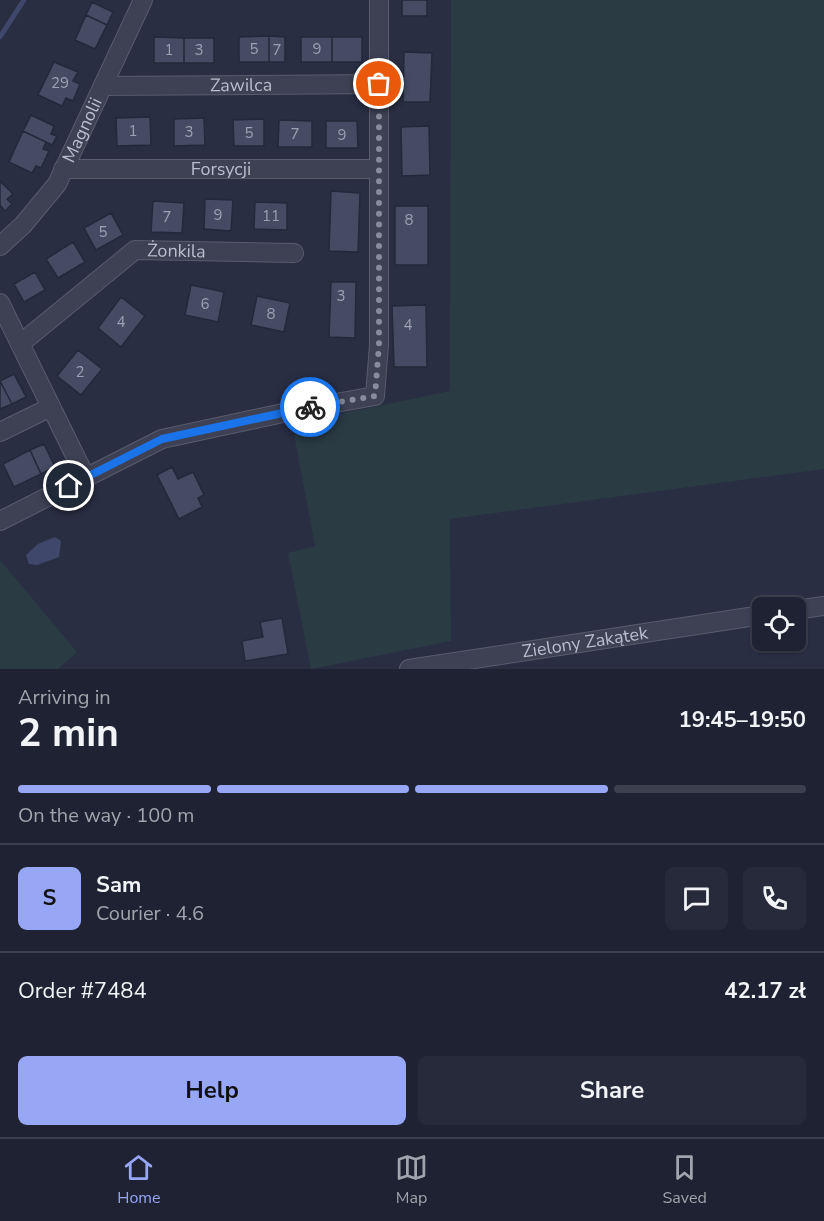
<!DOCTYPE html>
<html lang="en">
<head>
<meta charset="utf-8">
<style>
	body { margin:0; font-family:"Nunito Sans",sans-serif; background:#272a3a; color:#f1f3f6; height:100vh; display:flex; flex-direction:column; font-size:22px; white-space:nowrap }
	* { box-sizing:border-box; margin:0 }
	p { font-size:20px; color:#a1a4ac }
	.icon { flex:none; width:33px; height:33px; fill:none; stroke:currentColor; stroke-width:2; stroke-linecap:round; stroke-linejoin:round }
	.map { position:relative; height:669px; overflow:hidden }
	.panel { display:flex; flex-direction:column; background:#1f2232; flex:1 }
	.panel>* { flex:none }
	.fabs { position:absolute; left:752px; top:597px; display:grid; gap:12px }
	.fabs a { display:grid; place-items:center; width:54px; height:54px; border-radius:9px; background:#1f2232; box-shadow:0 2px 4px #0004,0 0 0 2px #3c3f4d; font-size:30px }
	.pin { position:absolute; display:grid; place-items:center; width:51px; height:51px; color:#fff; margin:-26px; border:3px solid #fff; border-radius:50%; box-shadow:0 2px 6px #0007 }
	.courier { position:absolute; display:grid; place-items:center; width:60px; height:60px; margin:-30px; border:4px solid #1a73e8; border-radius:50%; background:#fff; color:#222; box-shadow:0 2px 8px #0007 }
	.head em { font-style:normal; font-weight:700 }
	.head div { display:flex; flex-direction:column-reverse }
	.head { display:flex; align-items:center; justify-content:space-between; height:102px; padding:0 18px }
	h1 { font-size:39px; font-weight:700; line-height:45px }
	.bar { display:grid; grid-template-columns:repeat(4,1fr); gap:9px 6px; align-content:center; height:72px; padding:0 18px }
	.bar i { height:8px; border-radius:4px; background:#3c3f4d }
	.bar .on { background:#97a7f5 }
	.bar p { grid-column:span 4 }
	.line { display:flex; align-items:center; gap:15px; padding:0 18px; border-top:2px solid #3c3f4d }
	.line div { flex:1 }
	.round { display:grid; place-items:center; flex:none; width:63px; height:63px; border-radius:9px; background:#272a3a }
	.cta { display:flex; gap:12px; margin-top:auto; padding:12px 18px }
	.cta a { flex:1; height:69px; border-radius:9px; background:#97a7f5; color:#111; font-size:24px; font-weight:700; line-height:69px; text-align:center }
	.cta a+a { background:#272a3a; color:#f1f3f6 }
	.tab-bar { display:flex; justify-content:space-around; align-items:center; height:84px; border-top:2px solid #3c3f4d; background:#1f2232; font-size:16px; color:#a1a4ac }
	.tab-bar a { display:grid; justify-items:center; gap:3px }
	.tab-bar .on { color:#97a7f5 }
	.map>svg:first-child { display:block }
	.green { fill:#2b3b44 }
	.water { fill:#3f486b }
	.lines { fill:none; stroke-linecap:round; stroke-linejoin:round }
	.stream { stroke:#3f486b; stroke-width:5 }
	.building { fill:#454b63; stroke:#23283a; stroke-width:1.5 }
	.minor-casing { stroke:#585c6d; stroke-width:20 }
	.minor { stroke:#3d4153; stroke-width:18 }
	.done { stroke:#878b9c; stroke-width:6; stroke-dasharray:0 10.8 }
	.route { stroke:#1a73e8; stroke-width:8 }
	.labels { text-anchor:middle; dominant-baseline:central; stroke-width:4.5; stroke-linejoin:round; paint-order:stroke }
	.number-label { font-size:15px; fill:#9da0b2 }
	.street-label { font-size:18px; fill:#babdcc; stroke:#212638 }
</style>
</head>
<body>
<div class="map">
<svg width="824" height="669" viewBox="0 0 824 669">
	<rect width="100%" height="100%" fill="#292e43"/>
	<path class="green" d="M451,0H824V469L450,519L451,641L311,669L288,553L315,546L292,424L450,391Z
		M0,560L77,652L58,669H0Z"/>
	<path class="water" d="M55,537L61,541L59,557L37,565L29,564L26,555L38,544Z"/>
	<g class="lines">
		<path class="stream" d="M0,37L24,0"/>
	</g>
	<path class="building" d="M402,0H427V16H402Z
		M92,2L113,12L107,25L86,15Z
		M86,15L107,25L95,49L75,40Z
		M269,36L285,37V62H269Z
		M269,36V62H239V37Z
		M154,37L184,38V63H154Z
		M301,37H332V62H301Z
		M332,37H362V62H332Z
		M184,38H214V63H184Z
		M404,52L432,53L430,102H403Z
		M54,62L78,72L73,81L80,84L73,101L66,98L62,106L38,95Z
		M31,115L54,126L51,134L57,136L52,145L23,131Z
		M150,117L151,145L117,146L116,118Z
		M204,118L205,145L174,146V119Z
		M264,119V146H234L233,120Z
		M279,120L312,121V147H278Z
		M326,121H357L358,148H326Z
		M429,126L430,175L402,176L401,127Z
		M23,131L46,142L43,149L49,151L41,168L36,166L32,173L9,162Z
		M0,181L13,194L7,199L12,204L5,211L0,205Z
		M331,191L360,193L358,252L329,251Z
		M205,199L233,200L231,231L204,229Z
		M153,201L184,203L182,233L151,232Z
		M255,202L287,203V230L254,229Z
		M395,206H428V265H395Z
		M111,213L123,235L96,250L84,228Z
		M73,242L85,262L58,278L46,259Z
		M35,272L45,290L24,302L14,284Z
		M331,282H356L355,338L329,337Z
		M191,285L224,292L218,322L185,315Z
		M257,296L290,303L284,332L251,325Z
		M121,297L145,316L121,347L98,328Z
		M426,305L427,367H394L392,306Z
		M78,350L102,369L81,395L57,376Z
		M14,374L26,397L12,404L0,381Z
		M0,381L12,404L0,409Z
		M44,444L55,467L41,474L30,450Z
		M30,450L41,474L14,487L3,464Z
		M172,467L178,479L193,472L204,495L198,498L202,507L179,519L157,475Z
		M282,618L288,654L245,661L242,641L263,637L260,622Z"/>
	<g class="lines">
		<g class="minor-casing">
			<g id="minor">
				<path id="s1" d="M103,86L379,84"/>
				<path id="s2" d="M63,169H378"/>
				<path id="s3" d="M0,246L23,225L57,184L143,0"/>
				<path d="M0,303L86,478"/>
				<path id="s4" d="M20,344L135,250L294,253"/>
				<path d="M0,432L51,407"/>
				<path d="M0,521L162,439L297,410L375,396L379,345V0"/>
				<path d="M795,610L824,606"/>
				<path id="s5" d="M409,669L762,615"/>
			</g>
		</g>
		<use href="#minor" class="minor"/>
	</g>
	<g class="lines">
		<path class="done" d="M310,407L375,396L379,345V84"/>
		<path class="route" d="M69,486L162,439L310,407"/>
	</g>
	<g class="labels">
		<g class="number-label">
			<text x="254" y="49">5</text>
			<text x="317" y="49">9</text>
			<text x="169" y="50">1</text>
			<text x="199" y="50">3</text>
			<text x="277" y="50">7</text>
			<text x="60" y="83">29</text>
			<text x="133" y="131">1</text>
			<text x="189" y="132">3</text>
			<text x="249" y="133">5</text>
			<text x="295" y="134">7</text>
			<text x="342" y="135">9</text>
			<text x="218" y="215">9</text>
			<text x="271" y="216">11</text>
			<text x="167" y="217">7</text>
			<text x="409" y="220">8</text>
			<text x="103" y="232">5</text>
			<text x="341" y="296">3</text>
			<text x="205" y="304">6</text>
			<text x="271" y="314">8</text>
			<text x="121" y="322">4</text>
			<text x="408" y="325">4</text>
			<text x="80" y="372">2</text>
		</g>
		<g class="street-label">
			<text stroke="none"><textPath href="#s1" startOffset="138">Zawilca</textPath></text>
			<text stroke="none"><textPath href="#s3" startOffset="144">Magnolii</textPath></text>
			<text stroke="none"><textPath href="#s2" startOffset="158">Forsycji</textPath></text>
			<text stroke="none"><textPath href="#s4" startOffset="190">Żonkila</textPath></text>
			<text stroke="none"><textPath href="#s5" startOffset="178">Zielony Zakątek</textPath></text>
		</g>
	</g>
</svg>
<div class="fabs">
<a><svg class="icon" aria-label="locate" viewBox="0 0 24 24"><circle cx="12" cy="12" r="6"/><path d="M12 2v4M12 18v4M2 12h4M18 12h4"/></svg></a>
</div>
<div class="pin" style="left:379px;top:84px;background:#ea580c"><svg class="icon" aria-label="bag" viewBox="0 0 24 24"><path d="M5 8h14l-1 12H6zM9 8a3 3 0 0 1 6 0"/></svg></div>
<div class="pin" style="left:69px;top:486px;background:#1f2937"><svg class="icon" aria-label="home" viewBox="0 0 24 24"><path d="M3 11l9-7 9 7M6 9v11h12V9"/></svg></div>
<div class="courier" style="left:310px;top:407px"><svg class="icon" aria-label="bike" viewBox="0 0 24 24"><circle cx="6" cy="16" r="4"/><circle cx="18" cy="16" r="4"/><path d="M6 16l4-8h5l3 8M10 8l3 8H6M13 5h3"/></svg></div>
</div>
<section class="panel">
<div class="head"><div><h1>2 min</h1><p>Arriving in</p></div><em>19:45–19:50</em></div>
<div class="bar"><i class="on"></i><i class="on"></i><i class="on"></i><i></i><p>On the way · 100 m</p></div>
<div class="line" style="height:108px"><b class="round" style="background:#97a7f5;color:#111">S</b><div><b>Sam</b><p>Courier · 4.6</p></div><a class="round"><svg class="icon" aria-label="chat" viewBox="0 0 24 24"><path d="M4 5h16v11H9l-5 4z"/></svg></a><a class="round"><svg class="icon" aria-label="phone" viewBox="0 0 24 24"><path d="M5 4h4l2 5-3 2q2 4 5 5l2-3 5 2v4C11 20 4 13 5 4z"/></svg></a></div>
<div class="line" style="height:78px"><div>Order #7484</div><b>42.17 zł</b></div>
<div class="cta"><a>Help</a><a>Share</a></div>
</section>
<nav class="tab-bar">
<a class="on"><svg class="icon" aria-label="home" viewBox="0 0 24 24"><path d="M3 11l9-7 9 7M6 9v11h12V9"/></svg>Home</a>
<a><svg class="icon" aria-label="map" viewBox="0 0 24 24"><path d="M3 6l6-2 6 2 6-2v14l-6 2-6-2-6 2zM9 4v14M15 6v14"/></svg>Map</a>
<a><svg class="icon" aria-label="saved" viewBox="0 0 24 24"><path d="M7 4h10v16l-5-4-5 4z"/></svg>Saved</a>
</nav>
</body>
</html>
